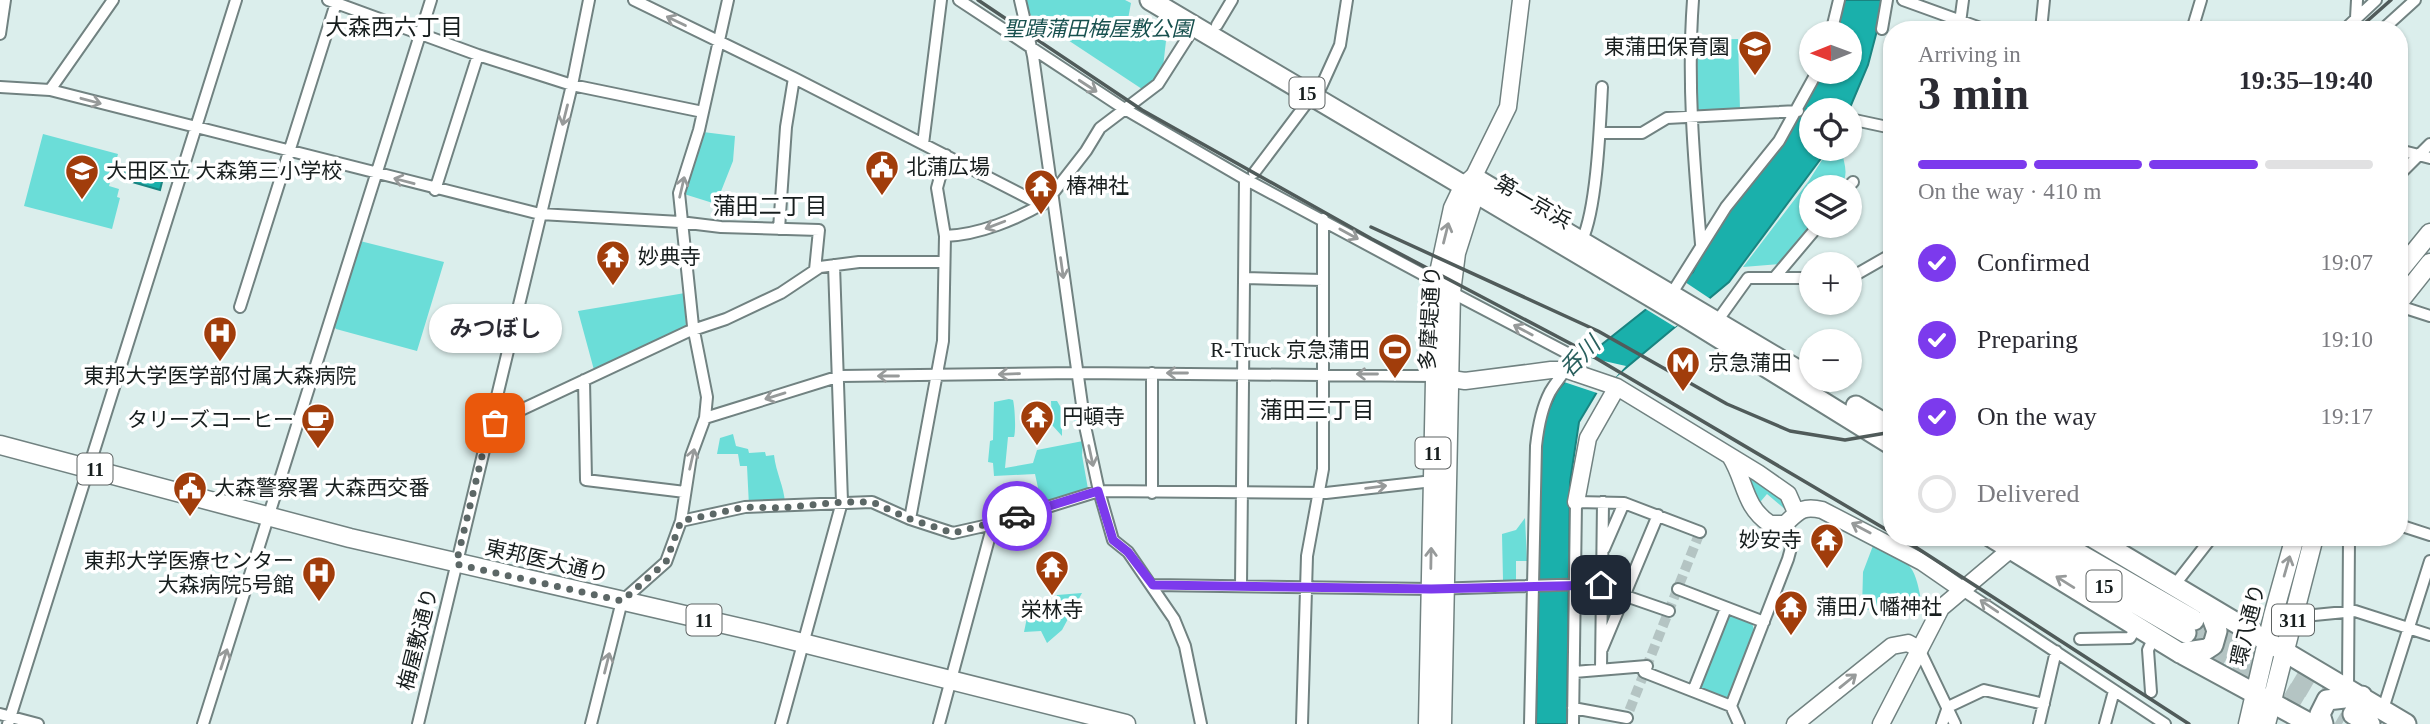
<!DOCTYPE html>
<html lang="en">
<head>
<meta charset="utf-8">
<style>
	body { margin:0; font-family:"Times New Roman","Noto Sans JP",serif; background:#f7f7f7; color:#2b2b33; height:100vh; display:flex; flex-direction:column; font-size:26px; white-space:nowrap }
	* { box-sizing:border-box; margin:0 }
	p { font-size:23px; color:#7c7c81 }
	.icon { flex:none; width:38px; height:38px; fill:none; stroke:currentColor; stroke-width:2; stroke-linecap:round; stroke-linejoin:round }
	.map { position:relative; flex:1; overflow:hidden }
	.drawer { position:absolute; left:1883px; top:21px; width:525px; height:525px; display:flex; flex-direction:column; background:#fff; border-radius:28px; box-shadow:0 2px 5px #0004 }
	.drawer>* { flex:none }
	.needle { width:46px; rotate:269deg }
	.fabs { position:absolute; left:1799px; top:21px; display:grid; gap:14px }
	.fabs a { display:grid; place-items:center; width:63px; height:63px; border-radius:50%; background:#fff; box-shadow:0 2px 5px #0004; font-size:35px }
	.pin { position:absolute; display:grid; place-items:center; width:60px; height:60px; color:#fff; margin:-30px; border-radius:14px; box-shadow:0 4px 10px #0006 }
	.courier { position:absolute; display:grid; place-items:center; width:70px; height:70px; margin:-35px; border:5px solid #7c3aed; border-radius:50%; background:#fff; color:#222; box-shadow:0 2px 9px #0007 }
	.bubble { position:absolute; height:49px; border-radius:24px; background:#fff; box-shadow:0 2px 5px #0004; font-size:23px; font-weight:600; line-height:49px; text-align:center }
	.head em { font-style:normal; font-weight:600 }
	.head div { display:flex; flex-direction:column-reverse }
	.head { display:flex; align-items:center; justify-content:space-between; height:119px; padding:0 35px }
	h1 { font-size:46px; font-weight:600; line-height:52px }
	.bar { display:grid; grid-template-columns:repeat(4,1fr); gap:10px 7px; align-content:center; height:84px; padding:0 35px }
	.bar i { height:9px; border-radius:5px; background:#e1e1e2 }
	.bar .selected { background:#7c3aed }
	.bar p { grid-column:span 4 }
	ol { padding:0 35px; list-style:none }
	li { display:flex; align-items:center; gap:21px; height:77px }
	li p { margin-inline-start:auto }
	li .icon { padding:7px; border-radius:50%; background:#7c3aed; color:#fff; stroke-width:4 }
	li:last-child { color:#7c7c81 }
	li i { width:38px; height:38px; border:4px solid #e1e1e2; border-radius:50% }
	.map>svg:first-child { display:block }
	.green { fill:#6bddd8 }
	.water { fill:#1ab0ab; stroke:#198481; stroke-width:2 }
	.pier { fill:#dbeeec }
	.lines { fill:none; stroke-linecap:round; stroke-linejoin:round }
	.street-tunnel { stroke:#b4c4c3; stroke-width:10; stroke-dasharray:10 5; stroke-linecap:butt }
	.highway-tunnel { stroke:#b4c4c3; stroke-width:19; stroke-dasharray:19 10; stroke-linecap:butt }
	.street-casing { stroke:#718281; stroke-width:14 }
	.secondary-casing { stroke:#718281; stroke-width:19 }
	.primary-casing { stroke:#718281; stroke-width:21 }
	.highway-casing { stroke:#718281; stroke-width:23 }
	.street { stroke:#fff; stroke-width:10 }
	.secondary { stroke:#fff; stroke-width:16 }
	.primary { stroke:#fff; stroke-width:18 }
	.highway { stroke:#fff; stroke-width:19 }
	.rail { stroke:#505b5a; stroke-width:3.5 }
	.oneway { stroke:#979a9a }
	.done { stroke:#5c6766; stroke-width:7; stroke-dasharray:0 12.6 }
	.route { stroke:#7c3aed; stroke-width:9 }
	.labels { text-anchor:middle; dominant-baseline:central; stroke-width:7; stroke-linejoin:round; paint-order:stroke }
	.shield { fill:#fff; stroke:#5d6262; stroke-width:2 }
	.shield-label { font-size:19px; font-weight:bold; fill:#171e1e }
	.park-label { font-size:21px; font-style:italic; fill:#17504e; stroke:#fff }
	.poi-label { font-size:21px; fill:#171e1e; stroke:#fff; text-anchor:start }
	.street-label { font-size:21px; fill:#171e1e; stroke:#fff }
	.neighbourhood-label { font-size:23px; fill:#171e1e; stroke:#fff }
	.water-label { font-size:23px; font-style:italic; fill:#2a605e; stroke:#fff }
</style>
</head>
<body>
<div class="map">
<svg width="2430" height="724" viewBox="0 0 2430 724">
	<rect width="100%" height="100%" fill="#dbeeec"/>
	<path class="green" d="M1024,0H1125L1131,3L1126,30L1166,41L1163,67L1145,91L1024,11Z
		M1738,39L1740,110L1698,111L1694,106L1695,40Z
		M703,132L735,136L733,161L716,204L684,194Z
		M43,134L118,154L109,186L119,189L117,197L120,198L112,229L24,206Z
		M1829,149H1841C1844,163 1850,175 1840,187H1811V225L1781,264L1743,267L1808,182Z
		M360,241L444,262L417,351L336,329L333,325Z
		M685,293L686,329L594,370L578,311Z
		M1009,399L1013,400C1015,408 1016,431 1014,437H1008L1005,468L1033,463L1037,450L1083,441L1082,455L1088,489L1042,506L1035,474L994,476L993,463L988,462L990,441L993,440L994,402Z
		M1051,401H1057L1063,411H1077L1078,427L1072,418L1062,417V436L1052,425Z
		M733,434L736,446L748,449L749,453L765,452L766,456L774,455C776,473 784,486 785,503L749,506L747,466H740L738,454H717L720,438Z
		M1754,476L1787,501V511L1767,494L1761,501L1763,513L1747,481Z
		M1525,518L1527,561H1516V580H1503L1502,534L1516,530Z
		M1874,543C1915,566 1914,563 1923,609L1862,610L1863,572Z
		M1082,593L1062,630L1047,643L1041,631L1024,632L1029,608L1023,602L1055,604L1057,595Z
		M1731,614L1752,623L1755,633L1731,695L1722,699L1698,687L1726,616Z"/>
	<path class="water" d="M1842,0H1885L1868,65L1849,110H1811V149H1828L1729,282L1597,392L1579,422L1570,482L1567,724H1536L1541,441L1545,418L1557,391L1586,357L1693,272L1710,237L1820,72H1850V33H1834Z
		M127,164L164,174L160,190L122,179Z"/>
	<path class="pier" d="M1682,280L1712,300L1675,327L1644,308Z
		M1582,356L1626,366L1600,394L1561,381Z"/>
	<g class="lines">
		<path class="street-tunnel" d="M1624,724L1700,532"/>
		<path class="highway-tunnel" d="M2194,620L2341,707
			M2186,633L2342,724"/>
		<g class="street-casing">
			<path id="street" d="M328,0L478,55L572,85L703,112
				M634,0L794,78L1042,205
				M959,0L1123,108L1245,179L1437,282
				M1020,0L1033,56L1085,426L1099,491L1113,540L1128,552L1174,619L1185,646L1201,724
				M1693,0C1687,82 1694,162 1701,244
				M1903,0L1986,30
				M2356,18L2357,0
				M1217,25L1232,0
				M1882,29L1887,0
				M1959,30L1963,0
				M2041,30L2044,0
				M2192,30L2201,0
				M2344,30L2376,0
				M2382,30L2415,0
				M1831,33L1839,0
				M0,34L5,0
				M0,87L50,90L540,214L680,222L721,227L819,230L815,270
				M1321,87L1340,45L1347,0
				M50,90L113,0
				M1850,119L1892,128
				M1600,133H1642L1667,118L1798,111
				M923,144L941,0
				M2399,150L2430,158
				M1254,173L1312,96
				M2399,175L2430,144
				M1848,187L1853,182
				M435,190L478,55
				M1054,192L1086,151L1100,128L1158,84L1195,26
				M779,229L786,127L794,78
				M945,236C979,235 1017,219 1046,202
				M1582,240C1597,208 1600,125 1602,87
				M1775,277L1818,226
				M1245,278L1323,280
				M1850,278L1892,254
				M1451,292L1569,354C1567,374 1559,376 1550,392C1541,409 1538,428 1536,446L1530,724
				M1672,293L1726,207L1779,141L1817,72
				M2399,306L2430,316
				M240,307L337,0
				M1715,324L1748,278H1811
				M1152,373V493
				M584,380L586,480L685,492
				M705,418L840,376L1077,373L1435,376
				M489,425L687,332L726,319L781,293L820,267L859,262H944
				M910,519L943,341L945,236L937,188L946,155
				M681,521L745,507L872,502L910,519L953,533L993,524L1099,491L1326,493L1433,481
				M2399,525L2430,535
				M1604,549L1624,503
				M1153,585L1431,589L1591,584L1669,611
				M1241,586L1245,179
				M2173,587L2212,537
				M1678,589L1764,622
				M1961,589L2165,724
				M2294,617L2355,611L2430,635
				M2080,639L2130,638L2137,626
				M1602,649L1658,515
				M1919,649L1955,724
				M1601,669L1603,502
				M1574,672L1647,666
				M1644,672L1731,706L1739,724
				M2348,688L2349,537
				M1693,691L1726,608
				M2151,692L2148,650L2154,637
				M1731,706L1788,559L1791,548L1785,524
				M1573,708L1627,718
				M2383,709L2430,561
				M0,714L38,724
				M8,724L236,0
				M203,724L431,0
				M418,724L572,85L589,0
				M591,724L622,601L666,562L681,521L691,456L705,418L707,397L693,326L679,193L699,130L728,0
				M781,724L842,502L834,265
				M939,724L993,524
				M1302,724L1307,556L1323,469V219
				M1573,724L1576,502L1624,503L1700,532
				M1942,724L1948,707L1984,690L2044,704
				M2039,724L2056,651
				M2105,724L2114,691"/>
		</g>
		<g class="secondary-casing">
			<path id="secondary" d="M1473,178L1508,107L1521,0
				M1437,377L1465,381L1551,370H1567L1617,387L1758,473L1788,494L1795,510
				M1730,456C1746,481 1743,506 1770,524H1785C1798,512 1802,505 1822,510L1922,562L1961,589
				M1576,502L1588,438L1617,387
				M1795,724L1892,646L1908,643L1919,649
				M1881,724L1941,608L2011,549"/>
		</g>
		<g class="primary-casing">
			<path id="primary" d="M2399,271L2430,233
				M2399,302L2430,263
				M0,445L350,538L767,634L1126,724
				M1428,724L1437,282L1453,208L1463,187L1473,178
				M1442,724L1451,292L1456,253L1475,193L1473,178
				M2248,724L2273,616L2295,537
				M2266,724L2314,537"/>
		</g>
		<g class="highway-casing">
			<path id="highway" d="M1150,0L1687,318L1892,445
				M1476,179L1811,378
				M1856,406L1892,428
				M1991,537L2180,653L2311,724
				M2022,537L2186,633
				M2050,537L2194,620
				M2092,537L2406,724
				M2180,653L2207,649L2213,645L2217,631L2208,607
				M2353,714L2370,724
				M2323,724L2320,714L2327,700L2362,696"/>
		</g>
		<use href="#street" class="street"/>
		<use href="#secondary" class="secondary"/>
		<use href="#primary" class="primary"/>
		<use href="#highway" class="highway"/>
		<path class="rail" d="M978,0L1142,110L1372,239L1577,347L1892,533
			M2357,30L2391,0
			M1371,227L1598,331L1727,404L1790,431L1845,440L1892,432
			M1900,537L2189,724"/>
	</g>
	<defs><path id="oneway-shaft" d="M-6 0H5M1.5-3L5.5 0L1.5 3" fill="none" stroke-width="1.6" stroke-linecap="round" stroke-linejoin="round" transform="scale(1.75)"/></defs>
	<g class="oneway">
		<use href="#oneway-shaft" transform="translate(676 21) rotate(-154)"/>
		<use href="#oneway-shaft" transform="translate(1088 86) rotate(33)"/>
		<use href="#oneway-shaft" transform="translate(91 101) rotate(15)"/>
		<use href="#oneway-shaft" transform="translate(565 115) rotate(104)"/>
		<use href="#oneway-shaft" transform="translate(404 181) rotate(-165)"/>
		<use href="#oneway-shaft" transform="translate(682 187) rotate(-77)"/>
		<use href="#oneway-shaft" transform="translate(995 225) rotate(159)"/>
		<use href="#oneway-shaft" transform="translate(1446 233) rotate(-76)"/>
		<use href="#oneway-shaft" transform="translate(1349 234) rotate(29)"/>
		<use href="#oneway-shaft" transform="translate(1062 268) rotate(82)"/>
		<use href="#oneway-shaft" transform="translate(1523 330) rotate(-152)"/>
		<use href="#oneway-shaft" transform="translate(1177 373) rotate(-180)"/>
		<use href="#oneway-shaft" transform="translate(1009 374) rotate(178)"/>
		<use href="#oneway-shaft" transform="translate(1367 374) rotate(-180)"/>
		<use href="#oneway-shaft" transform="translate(888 376) rotate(180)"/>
		<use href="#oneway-shaft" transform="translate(775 396) rotate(163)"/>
		<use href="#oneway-shaft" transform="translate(1091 456) rotate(78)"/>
		<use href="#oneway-shaft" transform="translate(692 459) rotate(-77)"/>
		<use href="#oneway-shaft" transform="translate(1376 487) rotate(-7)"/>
		<use href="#oneway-shaft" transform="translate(1861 528) rotate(-152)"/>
		<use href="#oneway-shaft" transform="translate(1431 558) rotate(-89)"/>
		<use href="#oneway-shaft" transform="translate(2287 566) rotate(-74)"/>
		<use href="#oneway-shaft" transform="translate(2065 582) rotate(-148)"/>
		<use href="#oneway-shaft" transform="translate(1989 606) rotate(-146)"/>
		<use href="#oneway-shaft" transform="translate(224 659) rotate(-72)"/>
		<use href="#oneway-shaft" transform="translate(607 663) rotate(-76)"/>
		<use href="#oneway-shaft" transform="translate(1848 681) rotate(-39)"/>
	</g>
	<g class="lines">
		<path class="done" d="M495,423L489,427L456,564L622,601L666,562L681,521L745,507L781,508L842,502H872L910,519L953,533L1017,516"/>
		<path class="route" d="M1017,516L1098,491L1113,540L1128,552L1153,585L1431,589L1601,585"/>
	</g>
	<defs>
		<g id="school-pin" transform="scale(1.75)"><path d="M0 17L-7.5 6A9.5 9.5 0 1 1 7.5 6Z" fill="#a13d0b" stroke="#fff"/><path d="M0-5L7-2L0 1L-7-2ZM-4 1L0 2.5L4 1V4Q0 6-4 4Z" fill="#fff"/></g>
		<g id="civic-pin" transform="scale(1.75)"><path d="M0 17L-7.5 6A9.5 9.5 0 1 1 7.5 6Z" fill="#a13d0b" stroke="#fff"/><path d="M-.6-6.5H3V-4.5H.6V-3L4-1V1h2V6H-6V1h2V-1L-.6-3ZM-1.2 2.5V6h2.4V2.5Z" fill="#fff"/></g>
		<g id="temple-pin" transform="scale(1.75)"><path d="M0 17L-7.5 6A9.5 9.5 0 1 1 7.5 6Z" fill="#a13d0b" stroke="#fff"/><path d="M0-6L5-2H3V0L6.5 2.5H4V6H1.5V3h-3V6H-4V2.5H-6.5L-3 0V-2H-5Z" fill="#fff"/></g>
		<g id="hospital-pin" transform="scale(1.75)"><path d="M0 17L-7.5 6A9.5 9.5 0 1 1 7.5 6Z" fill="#a13d0b" stroke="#fff"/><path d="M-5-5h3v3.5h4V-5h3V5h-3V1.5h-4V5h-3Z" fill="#fff"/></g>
		<g id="stadium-pin" transform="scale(1.75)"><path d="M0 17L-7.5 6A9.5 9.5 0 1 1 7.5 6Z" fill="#a13d0b" stroke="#fff"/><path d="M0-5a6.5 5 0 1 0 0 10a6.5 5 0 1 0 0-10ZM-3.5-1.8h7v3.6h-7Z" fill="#fff"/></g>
		<g id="metro-pin" transform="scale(1.75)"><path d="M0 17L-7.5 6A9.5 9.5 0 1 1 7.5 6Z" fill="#a13d0b" stroke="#fff"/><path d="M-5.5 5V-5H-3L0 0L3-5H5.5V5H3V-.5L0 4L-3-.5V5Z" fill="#fff"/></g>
		<g id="cafe-pin" transform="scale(1.75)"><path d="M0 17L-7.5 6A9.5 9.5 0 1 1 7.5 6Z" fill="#a13d0b" stroke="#fff"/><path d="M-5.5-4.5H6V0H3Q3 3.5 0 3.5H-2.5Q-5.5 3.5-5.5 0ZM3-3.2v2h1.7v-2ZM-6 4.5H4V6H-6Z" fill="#fff"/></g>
	</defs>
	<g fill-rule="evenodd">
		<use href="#school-pin" x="1755" y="47"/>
		<use href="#civic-pin" x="882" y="167"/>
		<use href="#school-pin" x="82" y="171"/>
		<use href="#temple-pin" x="1041" y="186"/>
		<use href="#temple-pin" x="613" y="257"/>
		<use href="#hospital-pin" x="220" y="333"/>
		<use href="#stadium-pin" x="1395" y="350"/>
		<use href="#metro-pin" x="1683" y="363"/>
		<use href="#temple-pin" x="1037" y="417"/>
		<use href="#cafe-pin" x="318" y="420"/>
		<use href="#civic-pin" x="190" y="488"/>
		<use href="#temple-pin" x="1827" y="540"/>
		<use href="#temple-pin" x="1052" y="567"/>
		<use href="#hospital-pin" x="319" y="573"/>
		<use href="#temple-pin" x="1791" y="607"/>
	</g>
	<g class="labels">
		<g class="shield">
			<rect x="1289.5" y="77.5" width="35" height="31" rx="5"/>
			<rect x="1415.5" y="437.5" width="35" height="31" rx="5"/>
			<rect x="77.5" y="453.5" width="35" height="31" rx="5"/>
			<rect x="2086.5" y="570.5" width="35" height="31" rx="5"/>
			<rect x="686.5" y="604.5" width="35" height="31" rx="5"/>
			<rect x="2272" y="604.5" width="42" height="31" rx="5"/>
		</g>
		<g class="shield-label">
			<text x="1307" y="93">15</text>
			<text x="1433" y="453">11</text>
			<text x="95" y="469">11</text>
			<text x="2104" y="586">15</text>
			<text x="704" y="620">11</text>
			<text x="2293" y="620">311</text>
		</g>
		<g class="park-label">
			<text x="1098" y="29">聖蹟蒲田梅屋敷公園</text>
		</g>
		<g class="poi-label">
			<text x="1730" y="47" text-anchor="end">東蒲田保育園</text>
			<text x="906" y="167">北蒲広場</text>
			<text x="106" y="171">大田区立 大森第三小学校</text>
			<text x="1066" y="186">椿神社</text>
			<text x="638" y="257">妙典寺</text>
			<text x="1370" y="350" text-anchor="end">R-Truck 京急蒲田</text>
			<text x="1708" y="363">京急蒲田</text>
			<text x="220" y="376" text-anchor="middle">東邦大学医学部付属大森病院</text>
			<text x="1062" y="417">円頓寺</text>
			<text x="294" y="420" text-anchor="end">タリーズコーヒー</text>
			<text x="214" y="488">大森警察署 大森西交番</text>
			<text x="1802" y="540" text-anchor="end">妙安寺</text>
			<text x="294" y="561" text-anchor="end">東邦大学医療センター<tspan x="294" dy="24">大森病院5号館</tspan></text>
			<text x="1816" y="607">蒲田八幡神社</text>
			<text x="1052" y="610" text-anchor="middle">栄林寺</text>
		</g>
		<g class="street-label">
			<text transform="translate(1533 202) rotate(30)">第一京浜</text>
			<text transform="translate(1430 318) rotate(-87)">多摩堤通り</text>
			<text transform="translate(547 561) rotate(13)">東邦医大通り</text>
			<text transform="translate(2248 625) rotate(-76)">環八通り</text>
			<text transform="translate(418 639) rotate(-76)">梅屋敷通り</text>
		</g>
		<g class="neighbourhood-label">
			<text x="394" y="27">大森西六丁目</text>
			<text x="770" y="206">蒲田二丁目</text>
			<text x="1317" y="410">蒲田三丁目</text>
		</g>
		<g class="water-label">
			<text transform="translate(1580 357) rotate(-45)">呑川</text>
		</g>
	</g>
</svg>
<div class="fabs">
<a><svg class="needle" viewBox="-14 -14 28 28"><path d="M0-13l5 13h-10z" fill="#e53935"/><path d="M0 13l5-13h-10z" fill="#7c7c81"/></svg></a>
<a><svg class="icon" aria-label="locate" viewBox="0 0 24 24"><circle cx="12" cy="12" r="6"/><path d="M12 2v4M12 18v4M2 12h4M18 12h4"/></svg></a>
<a><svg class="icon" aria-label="layers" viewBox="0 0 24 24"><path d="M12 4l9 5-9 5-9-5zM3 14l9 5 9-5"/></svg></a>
<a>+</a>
<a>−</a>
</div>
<div class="pin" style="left:495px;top:423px;background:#ea580c"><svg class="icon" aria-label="bag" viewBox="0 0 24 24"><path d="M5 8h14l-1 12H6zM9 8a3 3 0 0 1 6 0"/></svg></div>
<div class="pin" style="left:1601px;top:585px;background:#1f2937"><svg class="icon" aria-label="home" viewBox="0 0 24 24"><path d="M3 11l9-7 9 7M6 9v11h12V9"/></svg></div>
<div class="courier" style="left:1017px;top:516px"><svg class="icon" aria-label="car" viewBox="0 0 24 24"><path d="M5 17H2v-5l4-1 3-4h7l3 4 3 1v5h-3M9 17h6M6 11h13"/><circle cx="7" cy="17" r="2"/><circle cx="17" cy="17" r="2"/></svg></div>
<div class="bubble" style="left:429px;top:304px;width:133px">みつぼし</div>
<section class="drawer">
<div class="head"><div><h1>3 min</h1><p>Arriving in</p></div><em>19:35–19:40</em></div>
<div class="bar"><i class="selected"></i><i class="selected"></i><i class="selected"></i><i></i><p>On the way · 410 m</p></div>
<ol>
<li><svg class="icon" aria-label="check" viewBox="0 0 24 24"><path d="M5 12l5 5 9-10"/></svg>Confirmed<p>19:07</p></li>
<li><svg class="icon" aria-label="check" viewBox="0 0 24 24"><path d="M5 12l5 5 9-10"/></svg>Preparing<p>19:10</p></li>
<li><svg class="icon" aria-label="check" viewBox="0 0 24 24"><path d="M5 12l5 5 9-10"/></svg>On the way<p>19:17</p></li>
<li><i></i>Delivered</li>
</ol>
</section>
</div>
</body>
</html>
